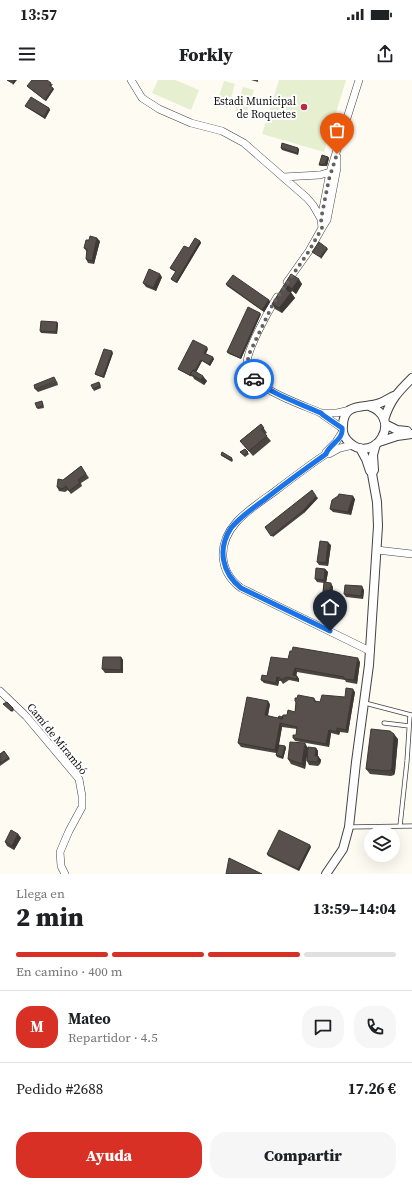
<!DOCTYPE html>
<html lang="es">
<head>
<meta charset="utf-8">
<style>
	body { margin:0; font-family:"Source Serif 4",serif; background:#f6f6f6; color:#202124; height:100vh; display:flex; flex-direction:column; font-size:15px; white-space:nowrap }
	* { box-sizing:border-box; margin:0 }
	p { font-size:13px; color:#757577 }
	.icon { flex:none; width:22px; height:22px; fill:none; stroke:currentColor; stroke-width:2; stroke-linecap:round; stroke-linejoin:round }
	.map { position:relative; height:794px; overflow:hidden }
	.drawer { display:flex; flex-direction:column; background:#fff; flex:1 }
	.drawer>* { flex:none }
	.controls { position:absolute; left:364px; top:746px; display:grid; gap:8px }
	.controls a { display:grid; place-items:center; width:36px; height:36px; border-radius:50%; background:#fff; box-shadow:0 4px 16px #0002; font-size:20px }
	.pin { position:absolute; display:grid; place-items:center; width:34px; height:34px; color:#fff; margin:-41px -17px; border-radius:50% 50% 50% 0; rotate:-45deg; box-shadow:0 0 4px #0007 }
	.pin .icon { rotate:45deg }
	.courier { position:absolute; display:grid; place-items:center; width:40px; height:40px; margin:-20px; border:3px solid #1a73e8; border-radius:50%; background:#fff; color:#222; box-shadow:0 1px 5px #0007 }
	.headline em { font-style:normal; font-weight:800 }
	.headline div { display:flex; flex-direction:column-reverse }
	.headline { display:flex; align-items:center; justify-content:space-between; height:68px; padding:0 16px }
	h1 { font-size:26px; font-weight:800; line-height:30px }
	.bar { display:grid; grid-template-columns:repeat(4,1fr); gap:6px 4px; align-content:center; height:48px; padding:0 16px }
	.bar i { height:5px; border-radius:3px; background:#e0e0e0 }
	.bar .active { background:#d93025 }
	.bar p { grid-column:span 4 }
	.line { display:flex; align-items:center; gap:10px; padding:0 16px; border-top:1px solid #e0e0e0 }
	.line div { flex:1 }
	.round { display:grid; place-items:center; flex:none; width:42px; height:42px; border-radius:16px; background:#f6f6f6 }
	.button { display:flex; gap:8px; margin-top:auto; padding:8px 16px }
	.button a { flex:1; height:46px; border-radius:16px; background:#d93025; color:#fff; font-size:16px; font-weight:800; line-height:46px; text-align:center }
	.button a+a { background:#f6f6f6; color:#202124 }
	.status { display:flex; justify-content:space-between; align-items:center; height:28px; padding:0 20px; background:#fff; direction:ltr }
	.status svg { height:11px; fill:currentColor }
	header { display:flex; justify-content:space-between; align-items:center; height:52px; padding:0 16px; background:#fff; font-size:18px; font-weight:800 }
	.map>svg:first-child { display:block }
	.pitch { fill:#e6efcf }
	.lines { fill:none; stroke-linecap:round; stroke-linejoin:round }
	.service-casing { stroke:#424242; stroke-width:5 }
	.minor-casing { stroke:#424242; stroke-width:8 }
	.tertiary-casing { stroke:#424242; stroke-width:10 }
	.service { stroke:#fff; stroke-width:3.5 }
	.minor { stroke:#fff; stroke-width:7 }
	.tertiary { stroke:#fff; stroke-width:8 }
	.wall { fill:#4b4541 }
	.shaded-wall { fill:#3d3835 }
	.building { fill:#57504c; stroke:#3d3835 }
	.done { stroke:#63625f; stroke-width:4; stroke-dasharray:0 7.2 }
	.route { stroke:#1a73e8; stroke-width:5 }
	.poi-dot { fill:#b73040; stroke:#fff; stroke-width:1.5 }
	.labels { text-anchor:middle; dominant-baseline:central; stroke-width:4; stroke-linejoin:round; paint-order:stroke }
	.poi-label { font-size:11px; fill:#0f0f0f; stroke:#fff; text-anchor:end }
	.street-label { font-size:11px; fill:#0f0f0f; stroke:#fff }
</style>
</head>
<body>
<div class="status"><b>13:57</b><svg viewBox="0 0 49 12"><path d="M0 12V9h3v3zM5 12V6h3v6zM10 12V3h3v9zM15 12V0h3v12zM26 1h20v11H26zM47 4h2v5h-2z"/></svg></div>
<header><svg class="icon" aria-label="menu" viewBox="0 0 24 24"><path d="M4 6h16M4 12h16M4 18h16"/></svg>Forkly<svg class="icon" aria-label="share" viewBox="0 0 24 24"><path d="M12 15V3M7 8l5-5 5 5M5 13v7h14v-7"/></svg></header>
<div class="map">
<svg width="412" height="794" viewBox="0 0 412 794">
	<rect width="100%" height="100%" fill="#fefbf3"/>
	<path class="pitch" d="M158,0H175L199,10L191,30L152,13Z
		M279,0H346L324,72L262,54Z
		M224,1L235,4L228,28L216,25Z
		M243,7L254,10L246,34L235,31Z"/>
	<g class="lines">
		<g class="service-casing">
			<path id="service" d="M365,623L411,635
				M384,643L409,646
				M400,746L407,681L410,635
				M349,747L412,746"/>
		</g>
		<g class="minor-casing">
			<path id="minor" d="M131,0L142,18L159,29L191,43L222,51L244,63L307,118L313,125L321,139
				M283,97L320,95L330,92
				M322,148L327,140L337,88V77
				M287,202L309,171L322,148L321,139L330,92L359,0
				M277,217C269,230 246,271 247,284C250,309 301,324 321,333L323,335L342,348
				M321,333H337L350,330
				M353,365L340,368L329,374H326C308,386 291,399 274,412C252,428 221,446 223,477C224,491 230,500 241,508L370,571
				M326,372L336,362L343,351
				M377,470L412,474
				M0,611L26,636L79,699L82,716V727L69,751L60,772L61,786L65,794"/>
		</g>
		<g class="tertiary-casing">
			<path id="tertiary" d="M369,326C404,338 375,385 350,363C345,359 342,353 343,346C343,321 365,329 380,323C386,321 390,317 396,315
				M384,340C390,320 398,312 412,298
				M385,344L397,350L407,351
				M379,362L397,356L412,354
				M360,368L366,379L370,391
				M326,794L343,769L349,747L356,682L369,585L378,446L377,422L372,394L374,390L373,375L376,364"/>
		</g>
		<use href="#service" class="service"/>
		<use href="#minor" class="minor"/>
		<use href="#tertiary" class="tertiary"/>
	</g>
	<path class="wall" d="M251,0H258V2Z
		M53,4L51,7L54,9L46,21L29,8L27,6Z
		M25,26L49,28L50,30L45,39L26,27Z
		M281,68L299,69L298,75L282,70Z
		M328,77L329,78L327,86H321L319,85Z
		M100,161L94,184L88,183L86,179L87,172L84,168Z
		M200,161L201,163L177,203L173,201L171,199L176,192L172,190L170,188L189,168Z
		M291,194L302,204L296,214L292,211L291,212L295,218L282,233L275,229L272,224Z
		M162,197L156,211L146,207L143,203Z
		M226,204L269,220L270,222L264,232L227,206Z
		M261,234L241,279L229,274L227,272Z
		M57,242L58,244L57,254L41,253L40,251Z
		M208,269L206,274L214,279L210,286L202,281L196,292L207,301L204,305L194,299L193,297L179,290L178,289Z
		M113,273L104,298L96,295L95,294Z
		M57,301L58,305L38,312L35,309Z
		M100,303L101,308L94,311L93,309Z
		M43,323L44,328L38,329L37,328Z
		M261,344L267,353L265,354L271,361L253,376L240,361Z
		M245,369L249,374L245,377L240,372Z
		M221,375L232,378L233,380L232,382L222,376Z
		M81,386L89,398L81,403L82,406L71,414L68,410L65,412L59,411L57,407L63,400Z
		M318,418L304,433L273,457L265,447Z
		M355,419L351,435L333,432L330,429Z
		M331,465L328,486L319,485L317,482Z
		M325,489L328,492L326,503L333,507L332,516L325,515L323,512L324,503L317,502L315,499Z
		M364,510L363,519L346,517L344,514Z
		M121,577L123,580V593H105L102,589Z
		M288,579L360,582L357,604L346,602L345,600L297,592L296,595L299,599V602L289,600L283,604L281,601H279L278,606L264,603L261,600Z
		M355,612L348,653L340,652L339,655L331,653L329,667L295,661L293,658L296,655L297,649L282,647L279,665L285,666L286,668L283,679L277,677L276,675V673L241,667L238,663L270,624L268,636L278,638L283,637L295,632L296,623L295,621L314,618L316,621L320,622L345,617Z
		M398,659L395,692L394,695L391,696L370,694L366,689Z
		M308,668H316L318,671V676L321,680L320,684L318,686L309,685L307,681L308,670L305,689L291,684L288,679Z
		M4,671L10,679L0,686V674Z
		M18,754L21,758L14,770L7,766L5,762Z
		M311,767L299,791L268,776L267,774Z"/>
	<path class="shaded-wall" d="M14,0H17L13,5L12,3Z
		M53,8L54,9L46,21L45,20Z
		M49,28L50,30L45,39L44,37Z
		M298,68L299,69L298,75L297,73Z
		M328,77L329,78L327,86L325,84Z
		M97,158L100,161L94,184L92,181Z
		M200,161L201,163L177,203L176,202Z
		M327,168L328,169L321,179L320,177Z
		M160,194L162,197L156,211L153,208Z
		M299,199L302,204L296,214L292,209Z
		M288,206L292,211L289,214L286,209Z
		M291,213L295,218L282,233L279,228Z
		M269,220L270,222L264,232L262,230Z
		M260,233L261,234L241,279L240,278Z
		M57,242L58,244L57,254L56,252Z
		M207,267L208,269L205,274L204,273Z
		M112,271L113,273L104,298L103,297Z
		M213,277L214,279L210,286L209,284Z
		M201,280L202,281L194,296L193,295Z
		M203,296L207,301L204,305L201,300Z
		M316,416L318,418L304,433L303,431Z
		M353,416L355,419L351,435L348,432Z
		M328,462L331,465L328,486L326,483Z
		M325,489L328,492L326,503L324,500Z
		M331,503L333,507L332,516L330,513Z
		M362,506L364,510L363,519L361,516Z
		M121,577L123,580V593L121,590Z
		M358,578L360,582L357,604L354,600Z
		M295,588L297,592L296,598L293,595Z
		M297,596L299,599V602L296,599Z
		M277,597L279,601L278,606L276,603Z
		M353,609L355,612L348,653L346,650Z
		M268,621L270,624L267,639L265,635Z
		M13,628L14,630L12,632L11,631Z
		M280,643L282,647L277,674L275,670Z
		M337,648L340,652L339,655L337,652Z
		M329,650L331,653L329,667L326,664Z
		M394,654L398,659L395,692L394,695L391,690Z
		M305,663L308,668L305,689L302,684Z
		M285,666L286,668L283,679L282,677Z
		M316,668L318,671V679L315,676Z
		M318,676L321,680L320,684L318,681Z
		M18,754L21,758L14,770L12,766Z
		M310,765L311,767L299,791L298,789Z"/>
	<path class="building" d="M7,0H14L12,3Z
		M32,0H47L51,3L50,6L53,8L45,20L27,6Z
		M31,17L49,28L44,37L25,26Z
		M282,63L298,68L297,73L281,68Z
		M322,75L328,77L325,84L319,85Z
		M90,156L97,158L92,181L86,179L87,169L84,168L86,160H89Z
		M195,158L200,161L176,202L171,199L176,191L170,188L184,166L189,168Z
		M319,162L327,168L320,177L312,172Z
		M149,189L160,194L153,208L143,203Z
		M291,194L299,199L292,209L288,206L286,209L291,213L279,228L272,224Z
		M233,195L269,220L262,230L226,204Z
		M248,227L260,233L240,278L227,272Z
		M41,241L57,242L56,252L40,251Z
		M193,260L207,267L204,273L213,277L209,284L201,280L195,291L193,290L190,294L191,296L178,289Z
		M104,269L112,271L103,297L95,294Z
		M193,290L203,296L201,300L190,294Z
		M54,297L56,301L35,309L34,305Z
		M99,302L100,306L93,309L91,305Z
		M42,321L43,326L37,328L35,323Z
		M261,344L264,348L261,349L267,356L249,371L240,361Z
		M245,369L248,372L244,375L240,372Z
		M222,372L232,378L230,380L221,375Z
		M81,386L86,394L78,400L80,403L69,411L66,406L62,409L57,407L58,399L63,400Z
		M312,410L316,416L303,431L271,456L265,447Z
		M339,414L353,416L348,432L330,429L332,420L338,416Z
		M320,461L328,462L326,483L317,482Z
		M316,488L325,489L324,500L315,499Z
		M324,502L331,503L330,513L323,512Z
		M345,505L362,506L361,516L344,514Z
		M293,567L358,578L354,600L344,599V597L295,588L293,595L297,596L296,599L287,597L281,600L280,598L277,597L276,603L261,600L262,595L267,596L271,577L288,579L290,571H292Z
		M103,577H121V590L102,589Z
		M346,608L353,609L346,650L337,648V652L329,650L326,664L293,658V655H296L297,647L280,643L275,670L238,663L247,617L268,621L265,635L282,639L283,635H287L288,630L295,632L296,622L295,621V618H297L298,615L314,618V621L320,622L322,615L345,617Z
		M7,622L13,628L11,631L3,624Z
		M279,636L283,637L282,639L278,638Z
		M371,649L390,651L394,654L392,687L391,690L387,691L366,689Z
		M290,662L305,663L302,684L288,679Z
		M279,665L285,666L282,677L276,675Z
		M308,667L316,668L315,676H318V681L316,682L307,681Z
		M4,671L9,678L0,683V674Z
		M11,750L18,754L12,766L5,762Z
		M279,750L310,765L298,789L267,774Z
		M229,778L262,794H226Z"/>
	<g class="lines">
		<path class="done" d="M254,299C247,290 246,283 250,272L273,224L309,171L322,148L321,139L329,99L337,74"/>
		<path class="route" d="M254,299C273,315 299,323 321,333L323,335L342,348C344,360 329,364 326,374C305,389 284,404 264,420C253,428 240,437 231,448C217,469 222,493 241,508L330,551"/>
	</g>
	<circle class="poi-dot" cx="304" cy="27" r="4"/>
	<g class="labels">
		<g class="poi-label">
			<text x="296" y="21">Estadi Municipal<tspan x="296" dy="13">de Roquetes</tspan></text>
		</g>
		<g class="street-label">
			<text transform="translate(57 659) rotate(51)">Camí de Mirambó</text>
		</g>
	</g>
</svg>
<div class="controls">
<a><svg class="icon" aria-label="layers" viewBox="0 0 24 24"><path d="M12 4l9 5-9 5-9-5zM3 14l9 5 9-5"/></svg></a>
</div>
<div class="pin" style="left:337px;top:74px;background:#ea580c"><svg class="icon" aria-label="bag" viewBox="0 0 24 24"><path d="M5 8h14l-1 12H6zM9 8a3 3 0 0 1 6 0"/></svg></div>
<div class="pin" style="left:330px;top:551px;background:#1f2937"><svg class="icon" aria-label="home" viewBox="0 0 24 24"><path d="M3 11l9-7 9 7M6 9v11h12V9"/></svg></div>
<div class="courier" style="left:254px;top:299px"><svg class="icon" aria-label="car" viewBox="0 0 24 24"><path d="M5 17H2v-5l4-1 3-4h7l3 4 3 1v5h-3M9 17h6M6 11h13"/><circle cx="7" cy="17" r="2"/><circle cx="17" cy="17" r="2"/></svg></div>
</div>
<section class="drawer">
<div class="headline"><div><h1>2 min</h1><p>Llega en</p></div><em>13:59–14:04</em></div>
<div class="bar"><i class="active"></i><i class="active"></i><i class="active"></i><i></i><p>En camino · 400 m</p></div>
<div class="line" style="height:72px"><b class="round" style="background:#d93025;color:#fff">M</b><div><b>Mateo</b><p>Repartidor · 4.5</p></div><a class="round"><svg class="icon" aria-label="chat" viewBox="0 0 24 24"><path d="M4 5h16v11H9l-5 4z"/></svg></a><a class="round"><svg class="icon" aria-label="phone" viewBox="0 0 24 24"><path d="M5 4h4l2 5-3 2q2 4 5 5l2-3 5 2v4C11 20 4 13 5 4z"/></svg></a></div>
<div class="line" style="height:52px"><div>Pedido #2688</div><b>17.26 €</b></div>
<div class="button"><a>Ayuda</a><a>Compartir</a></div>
</section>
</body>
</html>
